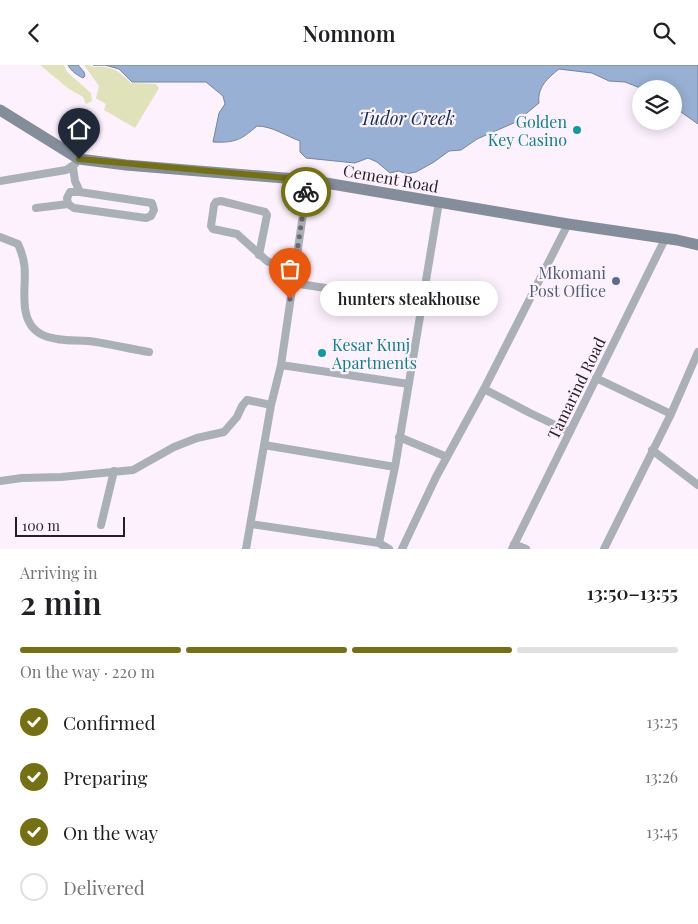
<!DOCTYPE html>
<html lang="en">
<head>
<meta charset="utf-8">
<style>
	body { margin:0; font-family:"Playfair Display",serif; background:#f2f2f2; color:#202124; height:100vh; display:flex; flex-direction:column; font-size:19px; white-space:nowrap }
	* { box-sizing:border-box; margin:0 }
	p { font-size:16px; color:#757577 }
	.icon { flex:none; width:28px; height:28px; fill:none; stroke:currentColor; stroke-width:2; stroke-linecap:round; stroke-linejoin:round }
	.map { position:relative; height:484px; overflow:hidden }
	.drawer { display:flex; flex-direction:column; background:#fff; flex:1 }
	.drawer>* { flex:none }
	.controls { position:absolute; left:632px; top:15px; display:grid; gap:10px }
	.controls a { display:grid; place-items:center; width:50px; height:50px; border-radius:50%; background:#fff; box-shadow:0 2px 12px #0003; font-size:25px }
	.scale { position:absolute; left:15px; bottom:12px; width:110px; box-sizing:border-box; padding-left:5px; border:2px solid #241e25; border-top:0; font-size:14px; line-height:18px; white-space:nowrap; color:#241e25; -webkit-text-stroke:4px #fcf1fd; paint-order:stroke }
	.pin { position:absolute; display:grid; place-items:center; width:42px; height:42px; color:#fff; margin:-51px -21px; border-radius:50% 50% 50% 0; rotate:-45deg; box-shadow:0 0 5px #0007 }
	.pin .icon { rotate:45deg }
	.courier { position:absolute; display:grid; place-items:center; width:50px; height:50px; margin:-25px; border:4px solid #757113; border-radius:50%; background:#fff; color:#222; box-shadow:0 1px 6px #0007 }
	.bubble { position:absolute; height:35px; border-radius:18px; background:#fff; box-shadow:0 2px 12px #0003; font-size:16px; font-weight:600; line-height:35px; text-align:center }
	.head em { font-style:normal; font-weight:600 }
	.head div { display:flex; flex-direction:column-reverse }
	.head { display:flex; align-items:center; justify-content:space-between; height:85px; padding:0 20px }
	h1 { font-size:32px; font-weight:600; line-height:38px }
	.bar { display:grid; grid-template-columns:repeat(4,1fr); gap:8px 5px; align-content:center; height:60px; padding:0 20px }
	.bar i { height:6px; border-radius:4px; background:#e0e0e0 }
	.bar .active { background:#757113 }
	.bar p { grid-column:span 4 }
	ol { padding:0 20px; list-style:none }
	li { display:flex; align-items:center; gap:15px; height:55px }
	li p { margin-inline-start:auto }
	li .icon { padding:5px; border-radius:50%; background:#757113; color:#fff; stroke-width:4 }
	li:last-child { color:#757577 }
	li i { width:28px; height:28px; border:2px solid #e0e0e0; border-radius:50% }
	header { display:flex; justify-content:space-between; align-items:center; height:65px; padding:0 20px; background:#fff; font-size:22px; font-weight:600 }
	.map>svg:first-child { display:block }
	.green { fill:#e0e3b9 }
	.water { fill:#97b0d3; stroke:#74849f }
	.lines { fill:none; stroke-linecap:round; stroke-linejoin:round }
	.street { stroke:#a9b0b8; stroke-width:8 }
	.secondary { stroke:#848e9a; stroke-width:11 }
	.done { stroke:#706871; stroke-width:5; stroke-dasharray:0 9 }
	.route { stroke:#757113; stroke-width:6 }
	.culture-dot { fill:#0f9aa8; stroke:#fcf1fd; stroke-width:2 }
	.service-dot { fill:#5c6f8a; stroke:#fcf1fd; stroke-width:2 }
	.labels { text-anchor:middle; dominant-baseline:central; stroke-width:4.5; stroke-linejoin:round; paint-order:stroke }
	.culture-label { font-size:16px; fill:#0d838f; stroke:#fcf1fd; text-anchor:end }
	.street-label { font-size:16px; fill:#241e25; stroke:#fcf1fd }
	.service-label { font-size:16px; fill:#4e5e75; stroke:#fcf1fd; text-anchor:end }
	.water-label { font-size:18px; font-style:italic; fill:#0f2f5b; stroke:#fcf1fd }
</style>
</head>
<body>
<header><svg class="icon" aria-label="back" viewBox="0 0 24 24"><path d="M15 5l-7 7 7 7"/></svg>Nomnom<svg class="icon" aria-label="search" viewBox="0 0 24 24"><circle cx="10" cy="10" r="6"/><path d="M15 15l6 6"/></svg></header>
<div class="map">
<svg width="698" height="484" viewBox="0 0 698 484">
	<rect width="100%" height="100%" fill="#fcf1fd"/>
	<path class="green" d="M40,0H64L67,7L91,28L92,36L86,39L83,32L69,24Z
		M84,0H90L93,2C112,1 118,5 131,18L156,19L159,23L135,63L104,45L106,39L96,33L99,21Z"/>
	<path class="water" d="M68,0H78L84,7L85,11L83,13C77,10 71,6 68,0Z
		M93,0H698V59L674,42V24H643L625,17L609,16L592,8L559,4C548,13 537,22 539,38L516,57L477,74L461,85L449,86L434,97L416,107L406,109L399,106L390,108L377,97L368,93L355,98L306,93L300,87V76C286,71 272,61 257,61C241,75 235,78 213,77L219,48L225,39L223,31L206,17H132L119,4L105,0Z"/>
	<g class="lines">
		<path class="street" d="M73,102L75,116L80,127L152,138L154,145L151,151L146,153L74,143L68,139L67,133L70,127H80
			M0,116L66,105L75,99
			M36,143L68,139
			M0,172L18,179C30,205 22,218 25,243C30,282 68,273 96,277C114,280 131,284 149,287
			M259,190L267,150L265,147L221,136L216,137L214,140L211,161L213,164L237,169L267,196L294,208
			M293,218L422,238
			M281,300L409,319
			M596,313L671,349
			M484,324L530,348L570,367
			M399,372L447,392
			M264,380L395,402
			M652,385L698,420
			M0,416L22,413L61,412L133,405L174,382L197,373L224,367L237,352L242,341L247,335L271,340
			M251,459L379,478L389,484
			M101,460L114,406
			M379,478L395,402L439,137
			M514,479L526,484
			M246,484L271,340L281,300L308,115
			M402,484L436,412L484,324L568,159
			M512,484L665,174
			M604,484L671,349L698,287"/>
		<path class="secondary" d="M0,45L79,94L126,100L308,115L568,159L677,175L698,180"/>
	</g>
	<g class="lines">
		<path class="done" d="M290,234L306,127"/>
		<path class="route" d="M79,94L308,115L306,127"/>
	</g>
	<g class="culture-dot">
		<circle cx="577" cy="65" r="5"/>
		<circle cx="322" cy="288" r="5"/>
	</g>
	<circle class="service-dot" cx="616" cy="216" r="5"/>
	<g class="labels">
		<g class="culture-label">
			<text x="567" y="56">Golden<tspan x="567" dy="18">Key Casino</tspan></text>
			<text x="332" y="279" text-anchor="start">Kesar Kunj<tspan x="332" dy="18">Apartments</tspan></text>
		</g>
		<g class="street-label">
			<text transform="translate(391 113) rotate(10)">Cement Road</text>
			<text transform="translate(576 323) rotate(-64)">Tamarind Road</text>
		</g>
		<g class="service-label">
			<text x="606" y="207">Mkomani<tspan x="606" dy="18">Post Office</tspan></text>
		</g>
		<g class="water-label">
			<text x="407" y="53">Tudor Creek</text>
		</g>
	</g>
</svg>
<div class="controls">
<a><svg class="icon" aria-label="layers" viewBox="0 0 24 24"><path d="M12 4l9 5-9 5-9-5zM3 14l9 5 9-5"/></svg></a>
</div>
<div class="scale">100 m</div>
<div class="pin" style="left:290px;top:234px;background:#ea580c"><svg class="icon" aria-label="bag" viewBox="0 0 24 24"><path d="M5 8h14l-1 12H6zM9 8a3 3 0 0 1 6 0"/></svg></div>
<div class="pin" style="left:79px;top:94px;background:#1f2937"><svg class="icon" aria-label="home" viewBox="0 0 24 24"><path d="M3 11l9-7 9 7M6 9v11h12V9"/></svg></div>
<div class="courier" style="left:306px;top:127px"><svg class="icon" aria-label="bike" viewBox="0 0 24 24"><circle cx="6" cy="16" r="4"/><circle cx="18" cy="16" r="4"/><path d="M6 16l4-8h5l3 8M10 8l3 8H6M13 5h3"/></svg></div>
<div class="bubble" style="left:320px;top:216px;width:178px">hunters steakhouse</div>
</div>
<section class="drawer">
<div class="head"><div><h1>2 min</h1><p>Arriving in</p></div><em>13:50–13:55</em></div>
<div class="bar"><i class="active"></i><i class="active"></i><i class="active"></i><i></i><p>On the way · 220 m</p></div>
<ol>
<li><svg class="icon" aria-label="check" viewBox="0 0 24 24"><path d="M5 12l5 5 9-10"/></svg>Confirmed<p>13:25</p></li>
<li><svg class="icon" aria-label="check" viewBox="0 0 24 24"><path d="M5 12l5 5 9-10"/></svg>Preparing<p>13:26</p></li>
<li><svg class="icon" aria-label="check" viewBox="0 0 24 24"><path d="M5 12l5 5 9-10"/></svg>On the way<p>13:45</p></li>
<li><i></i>Delivered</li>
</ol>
</section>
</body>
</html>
